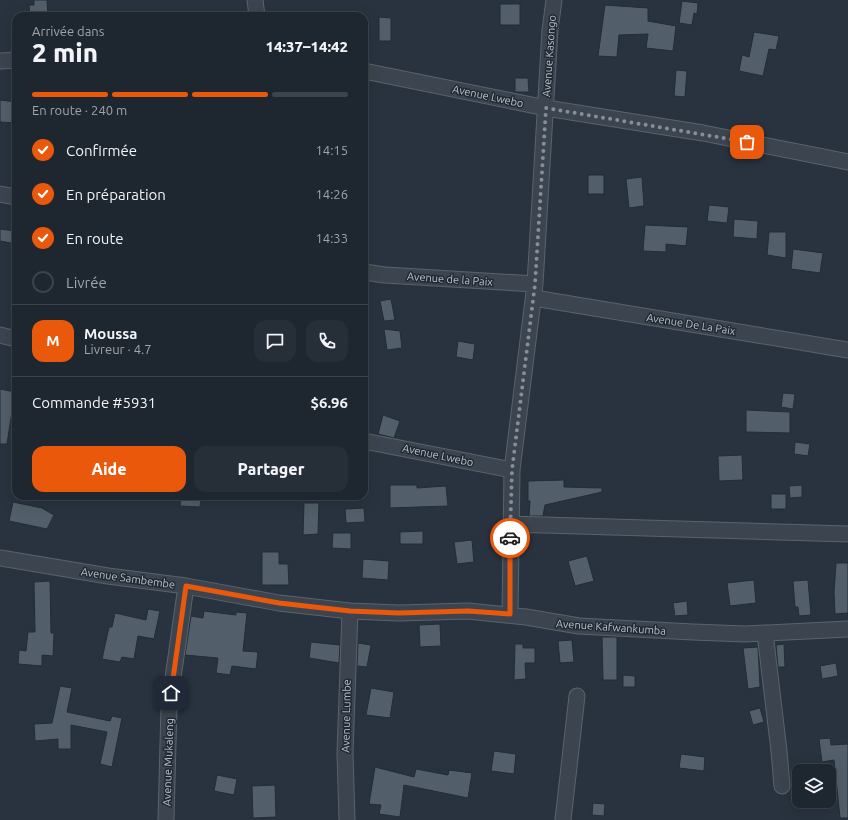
<!DOCTYPE html>
<html lang="fr">
<head>
<meta charset="utf-8">
<style>
	body { margin:0; font-family:Ubuntu,sans-serif; background:#262e37; color:#f1f3f6; height:100vh; display:flex; flex-direction:column; font-size:15px; white-space:nowrap }
	* { box-sizing:border-box; margin:0 }
	p { font-size:13px; color:#a1a5aa }
	.icon { flex:none; width:22px; height:22px; fill:none; stroke:currentColor; stroke-width:2; stroke-linecap:round; stroke-linejoin:round }
	.map { position:relative; flex:1; overflow:hidden }
	.details { position:absolute; left:12px; top:12px; width:356px; height:488px; display:flex; flex-direction:column; background:#1e262f; border-radius:12px; box-shadow:0 4px 16px #0002,0 0 0 1px #3c434b }
	.details>* { flex:none }
	.buttons { position:absolute; left:792px; top:764px; display:grid; gap:8px }
	.buttons a { display:grid; place-items:center; width:44px; height:44px; border-radius:8px; background:#1e262f; box-shadow:0 4px 16px #0002,0 0 0 1px #3c434b; font-size:20px }
	.pin { position:absolute; display:grid; place-items:center; width:34px; height:34px; color:#fff; margin:-17px; border-radius:8px; box-shadow:0 2px 6px #0006 }
	.courier { position:absolute; display:grid; place-items:center; width:40px; height:40px; margin:-20px; border:3px solid #ea580c; border-radius:50%; background:#fff; color:#222; box-shadow:0 1px 5px #0007 }
	.summary em { font-style:normal; font-weight:800 }
	.summary div { display:flex; flex-direction:column-reverse }
	.summary { display:flex; align-items:center; justify-content:space-between; height:68px; padding:0 20px }
	h1 { font-size:26px; font-weight:800; line-height:30px }
	.bar { display:grid; grid-template-columns:repeat(4,1fr); gap:6px 4px; align-content:center; height:48px; padding:0 20px }
	.bar i { height:5px; border-radius:3px; background:#3c434b }
	.bar .on { background:#ea580c }
	.bar p { grid-column:span 4 }
	.line { display:flex; align-items:center; gap:10px; padding:0 20px; border-top:1px solid #3c434b }
	.line div { flex:1 }
	.round { display:grid; place-items:center; flex:none; width:42px; height:42px; border-radius:12px; background:#262e37 }
	ol { padding:0 20px; list-style:none }
	li { display:flex; align-items:center; gap:12px; height:44px }
	li p { margin-inline-start:auto }
	li .icon { padding:4px; border-radius:50%; background:#ea580c; color:#fff; stroke-width:4 }
	li:last-child { color:#a1a5aa }
	li i { width:22px; height:22px; border:2px solid #3c434b; border-radius:50% }
	.cta { display:flex; gap:8px; margin-top:auto; padding:8px 20px }
	.cta a { flex:1; height:46px; border-radius:12px; background:#ea580c; color:#fff; font-size:16px; font-weight:800; line-height:46px; text-align:center }
	.cta a+a { background:#262e37; color:#f1f3f6 }
	.map>svg:first-child { display:block }
	.building { fill:#525e69; stroke:#232c36 }
	.lines { fill:none; stroke-linecap:round; stroke-linejoin:round }
	.minor-casing { stroke:#5a636c; stroke-width:17 }
	.minor { stroke:#3c454f; stroke-width:15 }
	.done { stroke:#868f99; stroke-width:4; stroke-dasharray:0 7.2 }
	.route { stroke:#ea580c; stroke-width:5 }
	.labels { text-anchor:middle; dominant-baseline:central; stroke-width:3; stroke-linejoin:round; paint-order:stroke }
	.street-label { font-size:11px; fill:#b9c0c9; stroke:#212a34 }
</style>
</head>
<body>
<div class="map">
<svg width="848" height="820" viewBox="0 0 848 820">
	<rect width="100%" height="100%" fill="#28333f"/>
	<path class="building" d="M34,0H47L48,16H30L29,5H34Z
		M682,1L698,3L697,14L694,13L692,25L679,23Z
		M500,4H520V25H500Z
		M605,5L648,8V21L676,26L673,51L646,48L648,34L619,35L617,57L598,56Z
		M379,17L391,18V41H379Z
		M754,32L779,36L776,50L769,49L763,76L739,71L742,55L749,57Z
		M676,70L687,71L685,97L674,96Z
		M515,78H528L529,92H515Z
		M0,100L16,102V123L0,122Z
		M588,175H604V194H588Z
		M642,177L644,206L629,208L626,179Z
		M709,205L729,207L727,223L707,221Z
		M734,219L758,221L757,239L733,237Z
		M645,225L688,227L686,246L666,244V252L643,251Z
		M0,229L16,231V244L0,241Z
		M769,232H786V258L767,255Z
		M793,249L823,253L820,273L791,269Z
		M391,299L395,320L384,321L380,301Z
		M384,329L400,331L402,348L387,350Z
		M458,341L475,344L473,360L456,357Z
		M0,389L15,392L7,444H0Z
		M783,393L795,394L793,409L781,407Z
		M746,410L790,412V433L746,432Z
		M383,415L400,421L394,438L378,434Z
		M795,442L810,444L808,456L794,454Z
		M742,455L743,480L719,481L718,456Z
		M564,480V487L602,488V492L545,505L543,516H529L530,501H528V481Z
		M390,485H417V488L446,486L448,506L390,508Z
		M802,485V497L790,498L789,486Z
		M771,494H786V509H771Z
		M181,496H201L200,507L180,506Z
		M13,502L42,508L54,515L47,529L9,521Z
		M304,503H319L318,534L303,535Z
		M364,508L365,522L346,523L345,509Z
		M423,531V544H400V532Z
		M333,533H351V549L332,548Z
		M472,540L474,562L457,564L454,542Z
		M262,552H279V564H288L289,585H262Z
		M587,556L594,581L575,586L568,561Z
		M363,559L389,561L388,580L362,578Z
		M836,563H848V613L835,614L834,592Z
		M754,580L756,603L730,606L727,583Z
		M808,580L811,615L799,616L798,607H795L793,581Z
		M50,581L51,633H54L53,656L42,655V666L18,664L19,650L26,651L28,632H35L34,582Z
		M687,601L688,615L675,616L673,603Z
		M148,609L160,611L154,639L138,636L134,659L122,657L120,662L102,659L109,627H112L115,613L146,620Z
		M204,611L236,615V612L247,613L243,651L258,652L256,669L232,666L230,675L216,673L218,658L185,655L191,616L203,618Z
		M440,624L441,646L420,647L419,625Z
		M602,637H617V680H603Z
		M572,640L574,662L560,663L558,641Z
		M311,642L340,645L339,663L309,658Z
		M358,643L371,645L367,667L357,666Z
		M515,644H523V648H535V663H525L526,679L514,680Z
		M784,644L785,667H778L776,645Z
		M758,647L760,687L748,689L743,648Z
		M836,663L838,676L822,679L820,666Z
		M623,675L635,676V687H623Z
		M60,686L72,688L67,712L110,721L112,716L122,718L112,767L100,764L107,732L71,725V749H58V739L35,741L34,724L52,723Z
		M371,688L394,692L390,718L366,715Z
		M760,708L764,722L753,725L749,711Z
		M830,738L831,745L848,744V818H840L834,760L822,762L819,739Z
		M494,751L516,754L514,774L491,771Z
		M681,754L705,757L704,771L679,768Z
		M375,767L414,777L416,769L448,775L449,770L472,773L468,798L404,785L400,817L379,814L381,805L369,804Z
		M217,775L237,779L234,795L214,791Z
		M275,785L276,817L253,818L252,786Z
		M593,803L605,804L604,816L592,815Z"/>
	<g class="lines">
		<g class="minor-casing">
			<path id="minor" d="M255,0L257,16
				M0,61L16,60
				M364,71L546,108L703,133L848,162
				M0,194L16,197
				M364,272L385,275L535,284
				M534,298L848,350
				M0,335L16,339
				M364,441L512,470
				M510,524L848,534
				M0,558L108,576L186,586L279,603L350,611L399,613L468,611L526,617L579,626L693,632L745,634L848,629
				M510,615L512,470L535,284L550,30L554,0
				M765,633L779,751L782,786
				M166,820L169,706L186,586
				M347,820L345,753L350,611
				M563,820L577,696"/>
		</g>
		<use href="#minor" class="minor"/>
	</g>
	<g class="lines">
		<path class="done" d="M510,538L512,470L535,284L546,108L747,142"/>
		<path class="route" d="M171,693L186,586L279,603L350,611L399,613L468,611L510,614V538"/>
	</g>
	<g class="labels">
		<g class="street-label">
			<text transform="translate(549 56) rotate(-86)">Avenue Kasongo</text>
			<text transform="translate(488 96) rotate(12)">Avenue Lwebo</text>
			<text transform="translate(450 279) rotate(4)">Avenue de la Paix</text>
			<text transform="translate(691 324) rotate(9)">Avenue De La Paix</text>
			<text transform="translate(438 455) rotate(12)">Avenue Lwebo</text>
			<text transform="translate(128 578) rotate(8)">Avenue Sambembe</text>
			<text transform="translate(611 627) rotate(4)">Avenue Kafwankumba</text>
			<text transform="translate(346 716) rotate(-89)">Avenue Lumbe</text>
			<text transform="translate(168 762) rotate(-88)">Avenue Mukaleng</text>
		</g>
	</g>
</svg>
<div class="buttons">
<a><svg class="icon" aria-label="layers" viewBox="0 0 24 24"><path d="M12 4l9 5-9 5-9-5zM3 14l9 5 9-5"/></svg></a>
</div>
<div class="pin" style="left:747px;top:142px;background:#ea580c"><svg class="icon" aria-label="bag" viewBox="0 0 24 24"><path d="M5 8h14l-1 12H6zM9 8a3 3 0 0 1 6 0"/></svg></div>
<div class="pin" style="left:171px;top:693px;background:#1f2937"><svg class="icon" aria-label="home" viewBox="0 0 24 24"><path d="M3 11l9-7 9 7M6 9v11h12V9"/></svg></div>
<div class="courier" style="left:510px;top:538px"><svg class="icon" aria-label="car" viewBox="0 0 24 24"><path d="M5 17H2v-5l4-1 3-4h7l3 4 3 1v5h-3M9 17h6M6 11h13"/><circle cx="7" cy="17" r="2"/><circle cx="17" cy="17" r="2"/></svg></div>
<section class="details">
<div class="summary"><div><h1>2 min</h1><p>Arrivée dans</p></div><em>14:37–14:42</em></div>
<div class="bar"><i class="on"></i><i class="on"></i><i class="on"></i><i></i><p>En route · 240 m</p></div>
<ol>
<li><svg class="icon" aria-label="check" viewBox="0 0 24 24"><path d="M5 12l5 5 9-10"/></svg>Confirmée<p>14:15</p></li>
<li><svg class="icon" aria-label="check" viewBox="0 0 24 24"><path d="M5 12l5 5 9-10"/></svg>En préparation<p>14:26</p></li>
<li><svg class="icon" aria-label="check" viewBox="0 0 24 24"><path d="M5 12l5 5 9-10"/></svg>En route<p>14:33</p></li>
<li><i></i>Livrée</li>
</ol>
<div class="line" style="height:72px"><b class="round" style="background:#ea580c;color:#fff">M</b><div><b>Moussa</b><p>Livreur · 4.7</p></div><a class="round"><svg class="icon" aria-label="chat" viewBox="0 0 24 24"><path d="M4 5h16v11H9l-5 4z"/></svg></a><a class="round"><svg class="icon" aria-label="phone" viewBox="0 0 24 24"><path d="M5 4h4l2 5-3 2q2 4 5 5l2-3 5 2v4C11 20 4 13 5 4z"/></svg></a></div>
<div class="line" style="height:52px"><div>Commande #5931</div><b>$6.96</b></div>
<div class="cta"><a>Aide</a><a>Partager</a></div>
</section>
</div>
</body>
</html>
